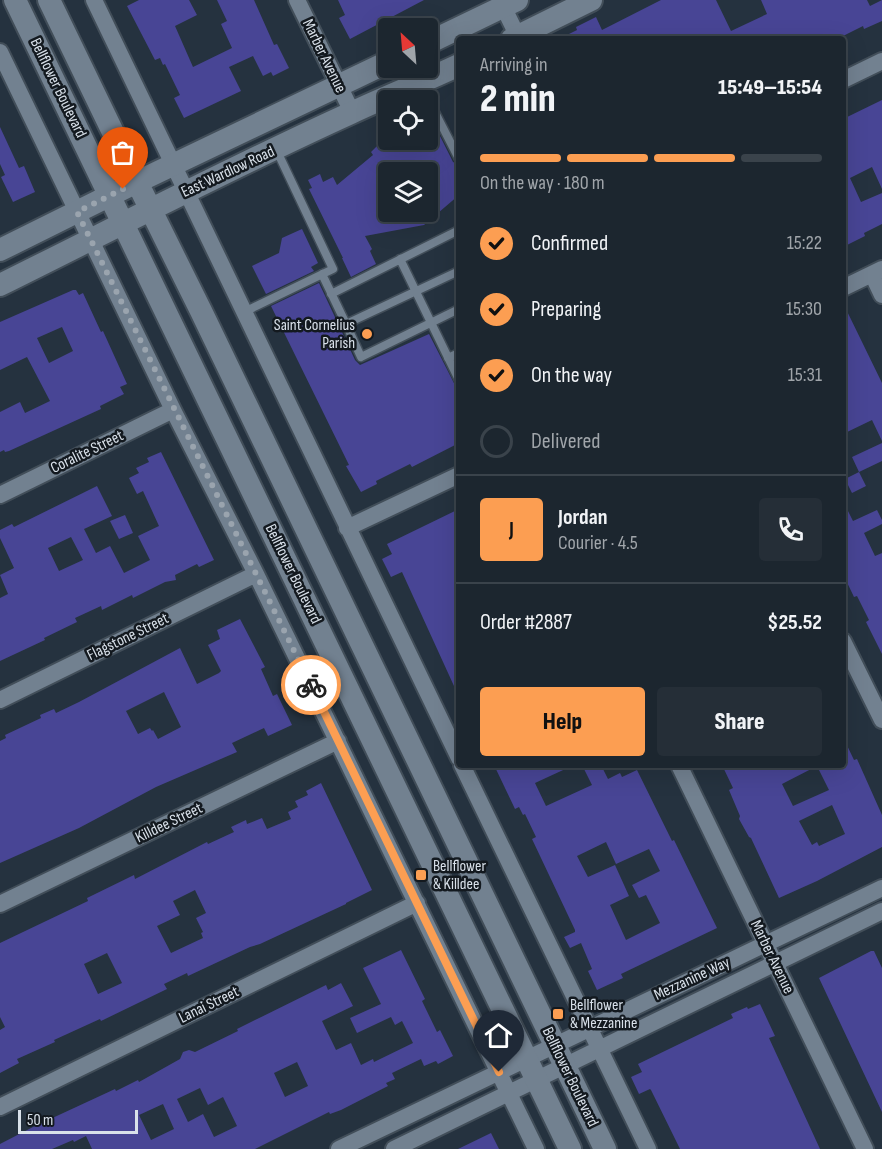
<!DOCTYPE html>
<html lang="en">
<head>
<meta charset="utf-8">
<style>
	body { margin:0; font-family:"Sofia Sans Condensed",sans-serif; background:#252e37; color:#f1f3f6; height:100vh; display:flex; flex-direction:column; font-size:22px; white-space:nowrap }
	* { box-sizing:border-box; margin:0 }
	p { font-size:20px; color:#a0a5aa }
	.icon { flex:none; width:33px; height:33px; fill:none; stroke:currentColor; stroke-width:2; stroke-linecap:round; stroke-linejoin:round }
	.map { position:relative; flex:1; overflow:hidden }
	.sheet { position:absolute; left:456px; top:36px; width:390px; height:732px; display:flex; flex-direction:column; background:#1c262f; border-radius:6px; box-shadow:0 6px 24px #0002,0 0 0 2px #3a434b }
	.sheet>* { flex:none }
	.needle { width:39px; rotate:334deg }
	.tools { position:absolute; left:378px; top:18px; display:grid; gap:12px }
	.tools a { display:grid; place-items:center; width:60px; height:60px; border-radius:6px; background:#1c262f; box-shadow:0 6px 24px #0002,0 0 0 2px #3a434b; font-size:30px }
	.scale { position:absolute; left:18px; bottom:15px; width:120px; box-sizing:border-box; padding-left:6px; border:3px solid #d9e1ea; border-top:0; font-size:16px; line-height:21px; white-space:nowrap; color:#d9e1ea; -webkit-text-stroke:4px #13191f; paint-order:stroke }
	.pin { position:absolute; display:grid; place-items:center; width:51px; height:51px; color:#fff; margin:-62px -26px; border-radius:50% 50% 50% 0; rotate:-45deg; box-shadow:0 0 6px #0007 }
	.pin .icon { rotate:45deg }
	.courier { position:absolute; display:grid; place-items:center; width:60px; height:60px; margin:-30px; border:4px solid #fc9e52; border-radius:50%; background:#fff; color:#222; box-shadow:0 2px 8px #0007 }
	.summary em { font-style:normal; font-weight:800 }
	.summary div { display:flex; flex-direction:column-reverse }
	.summary { display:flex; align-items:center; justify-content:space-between; height:102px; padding:0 24px }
	h1 { font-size:39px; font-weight:800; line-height:45px }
	.bar { display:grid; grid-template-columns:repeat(4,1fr); gap:9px 6px; align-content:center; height:72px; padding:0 24px }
	.bar i { height:8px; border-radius:4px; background:#3a434b }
	.bar .current { background:#fc9e52 }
	.bar p { grid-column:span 4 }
	.line { display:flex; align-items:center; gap:15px; padding:0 24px; border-top:2px solid #3a434b }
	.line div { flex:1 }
	.round { display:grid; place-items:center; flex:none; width:63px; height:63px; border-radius:6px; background:#252e37 }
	ol { padding:0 24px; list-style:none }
	li { display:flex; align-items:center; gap:18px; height:66px }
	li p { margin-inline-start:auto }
	li .icon { padding:6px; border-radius:50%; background:#fc9e52; color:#111; stroke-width:4 }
	li:last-child { color:#a0a5aa }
	li i { width:33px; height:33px; border:3px solid #3a434b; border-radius:50% }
	.action { display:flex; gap:12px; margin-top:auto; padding:12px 24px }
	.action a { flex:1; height:69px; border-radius:6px; background:#fc9e52; color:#111; font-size:24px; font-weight:800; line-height:69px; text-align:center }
	.action a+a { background:#252e37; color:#f1f3f6 }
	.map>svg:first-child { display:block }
	.building { fill:#484595; fill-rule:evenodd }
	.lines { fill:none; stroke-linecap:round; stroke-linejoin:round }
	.lane-casing { stroke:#424e59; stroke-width:11 }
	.street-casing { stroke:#424e59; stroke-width:20 }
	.secondary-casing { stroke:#424e59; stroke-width:26 }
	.lane { stroke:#728190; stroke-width:8 }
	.street { stroke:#728190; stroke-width:16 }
	.secondary { stroke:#728190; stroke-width:22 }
	.done { stroke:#9aa4ae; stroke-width:6; stroke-dasharray:0 10.8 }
	.route { stroke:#fc9e52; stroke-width:8 }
	.poi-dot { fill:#fc9e52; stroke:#13191f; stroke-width:2 }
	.labels { text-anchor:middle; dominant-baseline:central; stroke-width:5; stroke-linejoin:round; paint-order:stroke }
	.street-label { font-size:16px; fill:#d9e1ea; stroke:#13191f }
	.poi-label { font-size:16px; fill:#d9e1ea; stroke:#13191f; text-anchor:start }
</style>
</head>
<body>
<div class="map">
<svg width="882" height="1149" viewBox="0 0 882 1149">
	<rect width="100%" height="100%" fill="#25323f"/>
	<path class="building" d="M139,0H189L197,15L175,26L193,67L232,48L221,24L227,21L217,0H254L274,45L277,44L289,68L273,76L271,72L263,76L253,56L229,67L241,91L184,118L174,98L180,95L165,64L163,65L160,58L155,60L127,6Z
		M338,0H424L350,39L339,18L345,15Z
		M661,0H716L731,31L767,14L761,0H867L870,6L882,0V21L864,29L863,26L837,39H632L630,34L620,39H559L577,30L576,27L596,17L602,30Z
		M882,100V189L872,167L850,178L861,202L882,193V224L864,233L865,236L843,247V119Z
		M0,127L19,168L24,166L35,192L13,202L1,177L5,175L0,164Z
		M439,134L453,162L459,165V195L424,225L365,236L372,249L370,251L376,264L351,277L342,258H343L309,189L312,188L308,180L320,174L323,182L333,177L337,185L373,155L371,152L378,145L376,140H402L403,141L429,140ZM388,172H428V212H388Z
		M302,229L318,263L311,267L314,271L266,294L252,266L279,253L282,238Z
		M319,283L355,360L360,365L429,334L459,393V443L412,467L410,464L376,481L377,484L361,492L346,466L349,465L271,306Z
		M73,290H76L79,295L83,293L101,332L103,331L127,384L120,387L124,394L100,406L101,409L9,451L5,452L4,450L0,452V412L20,402L25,413L50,401L27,357L0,370V322ZM62,327L73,351L49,363L37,338Z
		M843,303L882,383V441L872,420L843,434Z
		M882,443V461L859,472L852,457Z
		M161,452L214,560L199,567L197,564L175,575L176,580L165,582L133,598L132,595L102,610L101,606L75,618L77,622L44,638L45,640L0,661V598L8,594L0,575L14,568L0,538V530L12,524L14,527L97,486L112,516L84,529L96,553L110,546L124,573L150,560L138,536L159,526L143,491L137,494L129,478L139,473L136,468L149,462L147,458ZM71,537L83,560L59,571L48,548Z
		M859,472L866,486L852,493L845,479Z
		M843,501L853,521L877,510L882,520V524L864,533L875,556L882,553V654L866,622L869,620L857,596L854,597L843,574Z
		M459,509V697L402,572L391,577L382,559L392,554L387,544Z
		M125,515L133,533L119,539L110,521Z
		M240,619L265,667L261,669L273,696L277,694L292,725L268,736L264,728L232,743L237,752L156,787L79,828L0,863V741L6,738L5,735L41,718L40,715L54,709L56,713L79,702L180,648L197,684L219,673L221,671L208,645L220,639L217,630ZM164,692L181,727L158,739L153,730L152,731L150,728L138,734L126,711Z
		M843,737L854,760L857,759L882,815V847L817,881L779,898L751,838L749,837L739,819L740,816L729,790L733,788L722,765H740L741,769L749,765H843ZM817,766L829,790L793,806L782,784ZM832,805L845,834L819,846L817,842L812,845L799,821Z
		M494,765H574L535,783L546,806L592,785L582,765H601L608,779L620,773L622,777L637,770L672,841L674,840L717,928L621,974L623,978L597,990L588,971L592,969L581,943L570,948L564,937L575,932V930L532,839L536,837L525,814L523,815L519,807L515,809ZM606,842L616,864L649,849L660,871L632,885L639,898L646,895L660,923L626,940L610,905L629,896L615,865L588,877L577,856Z
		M321,783L372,890L346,903V904L260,944L250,947L188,976L187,973L164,984L167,989L101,1021L100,1019L54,1040L55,1042L17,1059L19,1063L0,1073V1030L5,1027L0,1017V943L88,901L87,898L134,875L135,879L207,842L208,844L234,832L231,827L246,820L247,824L262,818L267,829L291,819L288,812L298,807L295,801L308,795L306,791ZM195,890L206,913L196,918L203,932L201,933L203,938L171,953L157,926L180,915L173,901ZM107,953L122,983L98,994L84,964Z
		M401,950L425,999L422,1001L437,1032L440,1030L453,1056L438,1064L436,1061L424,1066L421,1059L392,1073L395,1079L386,1083L388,1086L341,1110L330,1114L329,1112L255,1149H92L86,1136L74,1142L73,1140L52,1149H0V1144L33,1127L115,1089L116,1091L138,1080L139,1082L180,1059L183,1052L189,1050L195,1052L238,1031L237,1029L326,985L328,990L341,983L353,1006L322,1021L336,1050L351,1043L361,1065L373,1059L374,1062L413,1043L402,1021L395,1025L391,1017L357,1033L350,1018L381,1004L363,968ZM297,1062L308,1086L285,1097L274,1073ZM200,1088L208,1105L223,1097L237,1126L214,1137L203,1114L188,1122L177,1099ZM163,1104L174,1129L151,1140L139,1115Z
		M871,951H874L882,968V1112L819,978Z
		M760,1004L775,1036L769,1038L820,1149H680L651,1090L650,1089L639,1094L631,1077L642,1072L638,1064L733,1018L731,1014L747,1007L748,1009Z
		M491,1133L499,1149H458Z"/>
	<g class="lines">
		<g class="lane-casing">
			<path id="lane" d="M421,85L459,159
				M400,259L459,380
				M459,271L346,324L361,357L459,309
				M322,274L346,324
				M331,294L459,230
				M244,312L333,269L276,149
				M448,358L459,353"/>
		</g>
		<g class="street-casing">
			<path id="street" d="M94,0L459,758
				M297,0L352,112
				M500,0L519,39
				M0,52L173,410L256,574L536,1149
				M843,80L882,61
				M872,274L882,295
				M843,288L882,269
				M0,495L173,410
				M347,528L459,475
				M843,641L882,720
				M0,700L256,574
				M462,765L648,1149
				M679,765L865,1149
				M0,904L338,741
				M0,1107L417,903
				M339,1149L882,888
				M394,1149L882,911"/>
		</g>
		<g class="secondary-casing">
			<path id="secondary" d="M15,0L570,1149
				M49,0L137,182L201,311L605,1149
				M512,39L591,0
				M428,43L517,0
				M0,250L137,182L388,62
				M0,285C117,227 232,167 351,113C387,96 423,82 459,65"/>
		</g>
		<use href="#lane" class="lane"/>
		<use href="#street" class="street"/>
		<use href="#secondary" class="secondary"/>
	</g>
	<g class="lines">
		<path class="done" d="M123,189L77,212L311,685"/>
		<path class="route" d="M311,685L499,1072"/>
	</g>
	<g class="poi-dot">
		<circle cx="367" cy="334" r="6"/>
		<rect x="415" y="869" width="12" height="12" rx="3"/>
		<rect x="552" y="1008" width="12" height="12" rx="3"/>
	</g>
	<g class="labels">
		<g class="street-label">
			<text transform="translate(324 56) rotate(64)">Marber Avenue</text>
			<text transform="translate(58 88) rotate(64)">Bellflower Boulevard</text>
			<text transform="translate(228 172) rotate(-25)">East Wardlow Road</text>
			<text transform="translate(87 452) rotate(-26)">Coralite Street</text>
			<text transform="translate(293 574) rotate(64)">Bellflower Boulevard</text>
			<text transform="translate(128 637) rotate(-26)">Flagstone Street</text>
			<text transform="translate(169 823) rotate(-26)">Killdee Street</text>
			<text transform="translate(772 957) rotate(64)">Marber Avenue</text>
			<text transform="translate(692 979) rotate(-25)">Mezzanine Way</text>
			<text transform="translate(209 1005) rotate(-26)">Lanai Street</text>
			<text transform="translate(570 1077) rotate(64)">Bellflower Boulevard</text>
		</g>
		<g class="poi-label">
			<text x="355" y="325" text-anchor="end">Saint Cornelius<tspan x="355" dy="18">Parish</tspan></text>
			<text x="433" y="866">Bellflower<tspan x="433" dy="18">&amp; Killdee</tspan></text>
			<text x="570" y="1005">Bellflower<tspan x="570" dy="18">&amp; Mezzanine</tspan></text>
		</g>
	</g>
</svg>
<div class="tools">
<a><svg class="needle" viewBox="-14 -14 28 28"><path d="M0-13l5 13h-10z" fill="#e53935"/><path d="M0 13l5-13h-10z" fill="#a0a5aa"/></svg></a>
<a><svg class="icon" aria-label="locate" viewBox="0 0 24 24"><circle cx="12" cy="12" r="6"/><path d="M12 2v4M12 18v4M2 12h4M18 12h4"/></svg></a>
<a><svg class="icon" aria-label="layers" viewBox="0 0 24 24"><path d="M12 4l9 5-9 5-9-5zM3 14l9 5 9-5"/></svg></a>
</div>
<div class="scale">50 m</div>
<div class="pin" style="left:123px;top:189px;background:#ea580c"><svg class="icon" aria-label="bag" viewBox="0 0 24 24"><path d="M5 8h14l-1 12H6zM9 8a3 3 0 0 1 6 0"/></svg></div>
<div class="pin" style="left:499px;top:1072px;background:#1f2937"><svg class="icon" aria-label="home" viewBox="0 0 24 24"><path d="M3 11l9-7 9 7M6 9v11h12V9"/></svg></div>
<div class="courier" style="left:311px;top:685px"><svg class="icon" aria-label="bike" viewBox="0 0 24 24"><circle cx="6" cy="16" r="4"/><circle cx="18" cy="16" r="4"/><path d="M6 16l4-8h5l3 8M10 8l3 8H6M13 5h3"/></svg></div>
<section class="sheet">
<div class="summary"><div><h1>2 min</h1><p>Arriving in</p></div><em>15:49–15:54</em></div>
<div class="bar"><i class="current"></i><i class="current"></i><i class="current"></i><i></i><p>On the way · 180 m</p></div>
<ol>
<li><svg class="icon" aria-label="check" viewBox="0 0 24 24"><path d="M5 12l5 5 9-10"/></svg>Confirmed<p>15:22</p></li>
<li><svg class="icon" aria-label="check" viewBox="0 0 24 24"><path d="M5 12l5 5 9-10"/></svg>Preparing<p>15:30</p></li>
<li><svg class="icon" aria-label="check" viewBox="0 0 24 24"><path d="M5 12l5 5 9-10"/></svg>On the way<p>15:31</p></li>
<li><i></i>Delivered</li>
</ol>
<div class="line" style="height:108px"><b class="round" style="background:#fc9e52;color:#111">J</b><div><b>Jordan</b><p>Courier · 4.5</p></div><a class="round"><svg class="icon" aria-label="phone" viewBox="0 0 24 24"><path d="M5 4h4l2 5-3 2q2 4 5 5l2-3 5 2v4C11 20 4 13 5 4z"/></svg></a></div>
<div class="line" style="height:78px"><div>Order #2887</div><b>$25.52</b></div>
<div class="action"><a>Help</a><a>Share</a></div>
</section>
</div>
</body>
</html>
